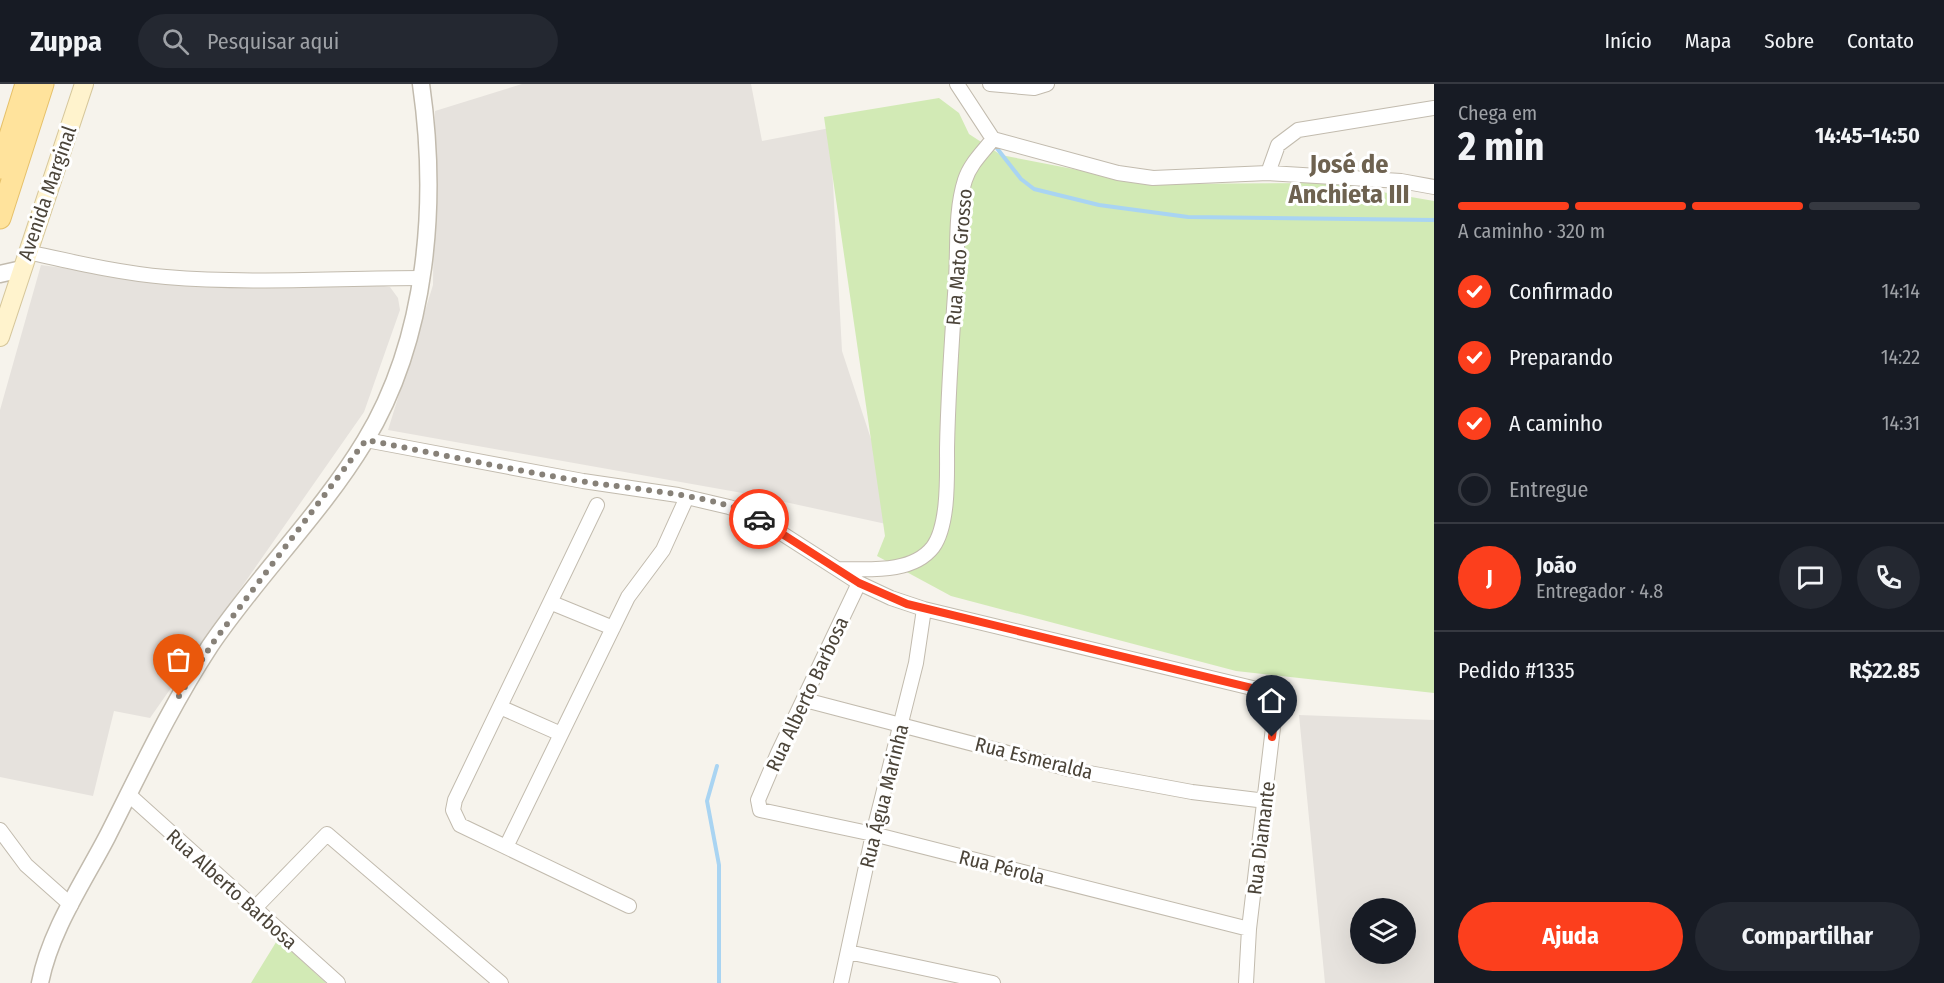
<!DOCTYPE html>
<html lang="pt">
<head>
<meta charset="utf-8">
<style>
	body { margin:0; font-family:"Fira Sans Condensed",sans-serif; background:#242831; color:#f1f3f6; height:100vh; display:flex; flex-direction:column; font-size:22px; white-space:nowrap }
	* { box-sizing:border-box; margin:0 }
	p { font-size:20px; color:#9ea1a6 }
	.icon { flex:none; width:33px; height:33px; fill:none; stroke:currentColor; stroke-width:2; stroke-linecap:round; stroke-linejoin:round }
	.map { position:relative; flex:1; overflow:hidden }
	.sheet { display:flex; flex-direction:column; background:#171b24; width:510px }
	.sheet>* { flex:none }
	.buttons { position:absolute; left:1350px; top:814px; display:grid; gap:12px }
	.buttons a { display:grid; place-items:center; width:66px; height:66px; border-radius:50%; background:#171b24; box-shadow:0 6px 24px #0002; font-size:30px }
	.pin { position:absolute; display:grid; place-items:center; width:51px; height:51px; color:#fff; margin:-62px -26px; border-radius:50% 50% 50% 0; rotate:-45deg; box-shadow:0 0 6px #0007 }
	.pin .icon { rotate:45deg }
	.courier { position:absolute; display:grid; place-items:center; width:60px; height:60px; margin:-30px; border:4px solid #fc3f1d; border-radius:50%; background:#fff; color:#222; box-shadow:0 2px 8px #0007 }
	.head em { font-style:normal; font-weight:700 }
	.head div { display:flex; flex-direction:column-reverse }
	.head { display:flex; align-items:center; justify-content:space-between; height:102px; padding:0 24px }
	h1 { font-size:39px; font-weight:700; line-height:45px }
	.bar { display:grid; grid-template-columns:repeat(4,1fr); gap:9px 6px; align-content:center; height:72px; padding:0 24px }
	.bar i { height:8px; border-radius:4px; background:#363941 }
	.bar .active { background:#fc3f1d }
	.bar p { grid-column:span 4 }
	.line { display:flex; align-items:center; gap:15px; padding:0 24px; border-top:2px solid #363941 }
	.line div { flex:1 }
	.round { display:grid; place-items:center; flex:none; width:63px; height:63px; border-radius:32px; background:#242831 }
	ol { padding:0 24px; list-style:none }
	li { display:flex; align-items:center; gap:18px; height:66px }
	li p { margin-inline-start:auto }
	li .icon { padding:6px; border-radius:50%; background:#fc3f1d; color:#fff; stroke-width:4 }
	li:last-child { color:#9ea1a6 }
	li i { width:33px; height:33px; border:3px solid #363941; border-radius:50% }
	.button { display:flex; gap:12px; margin-top:auto; padding:12px 24px }
	.button a { flex:1; height:69px; border-radius:36px; background:#fc3f1d; color:#fff; font-size:24px; font-weight:700; line-height:69px; text-align:center }
	.button a+a { background:#242831; color:#f1f3f6 }
	header { display:flex; align-items:center; gap:36px; box-sizing:border-box; height:84px; padding:0 30px; background:#171b24; border-bottom:2px solid #363941 }
	header strong { font-size:28px }
	nav { display:flex; gap:33px; margin-inline-start:auto; font-size:21px }
	.search { width:420px; height:54px; background:#242831; display:flex; align-items:center; gap:15px; box-sizing:border-box; padding:0 21px; border-radius:33px; color:#9ea1a6; font-size:22px }
	main { display:flex; flex:1; min-height:0 }
	.map>svg:first-child { display:block }
	.industrial { fill:#e6e2dd; fill-rule:evenodd }
	.green { fill:#d2eab5 }
	.lines { fill:none; stroke-linecap:round; stroke-linejoin:round }
	.stream { stroke:#a9d4f2; stroke-width:4 }
	.minor-casing { stroke:#c2bbae; stroke-width:16 }
	.tertiary-casing { stroke:#c2bbae; stroke-width:19 }
	.secondary-casing { stroke:#d6c79b; stroke-width:20 }
	.primary-casing { stroke:#e6c16a; stroke-width:23 }
	.minor { stroke:#fff; stroke-width:14 }
	.tertiary { stroke:#fff; stroke-width:16 }
	.secondary { stroke:#fff3cd; stroke-width:18 }
	.primary { stroke:#ffe39c; stroke-width:21 }
	.done { stroke:#878178; stroke-width:6; stroke-dasharray:0 10.8 }
	.route { stroke:#fc3f1d; stroke-width:8 }
	.labels { text-anchor:middle; dominant-baseline:central; stroke-width:6; stroke-linejoin:round; paint-order:stroke }
	.street-label { font-size:20px; fill:#4b4439; stroke:#fff }
	.district-label { font-size:26px; font-weight:bold; fill:#6e6250; stroke:#fff }
</style>
</head>
<body>
<header>
<strong>Zuppa</strong>
<div class="search"><svg class="icon" aria-label="search" viewBox="0 0 24 24"><circle cx="10" cy="10" r="6"/><path d="M15 15l6 6"/></svg>Pesquisar aqui</div>
<nav><a>Início</a><a>Mapa</a><a>Sobre</a><a>Contato</a></nav>
</header>
<main>
<div class="map">
<svg width="1434" height="899" viewBox="0 0 1434 899">
	<rect width="100%" height="100%" fill="#f6f3ec"/>
	<path class="industrial" d="M522,0H751L762,57L830,44L842,267L900,443L748,410L388,346L433,201L435,27Z
		M41,181L175,199L373,200L390,203L398,214L400,226L364,328L150,634L114,627L93,712L0,693V326Z
		M1299,631L1434,636V899H1325ZM1360,825H1406V870H1360Z"/>
	<path class="green" d="M939,14L959,29L969,50L1001,71L1151,100L1330,99L1434,117V609L1236,587L951,512L877,472L885,452L824,33Z
		M278,855L326,899H251Z"/>
	<g class="lines">
		<path class="stream" d="M996,63L1021,95L1034,105L1099,121L1188,133L1434,136
			M717,682L707,717L719,781V899"/>
		<g class="minor-casing">
			<path id="minor" d="M957,0L993,55
				M990,0L1034,4L1047,0
				M993,55L1118,89L1153,94L1268,89L1401,97L1434,103
				M1268,89L1278,61L1298,46L1434,24
				M27,168C73,178 119,189 166,193C250,200 336,194 421,194
				M366,356L583,397L678,411L729,423L753,431L859,499L891,514L924,525L1277,610L1249,845L1246,899
				M597,421L455,716L453,726L460,741L629,822
				M838,485C868,485 912,490 933,463C949,441 947,391 947,365C948,308 952,252 956,196C958,164 955,127 965,96C970,80 983,68 993,55
				M859,499L778,669L758,716L760,726L873,750L1249,845
				M552,519L613,544
				M805,616L1073,686L1192,708L1266,717
				M500,623L561,650
				M128,710L338,899
				M0,746L26,781L71,821
				M506,763L628,513L663,466L687,413
				M254,825L327,750L501,899
				M848,868L993,899
				M841,899L873,750L916,579L924,525"/>
		</g>
		<g class="tertiary-casing">
			<path id="tertiary" d="M0,190L22,185
				M40,899C50,847 83,799 107,753C140,688 170,623 210,562C258,491 321,430 365,357C428,253 438,118 421,0"/>
		</g>
		<g class="secondary-casing">
			<path id="secondary" d="M0,253L84,0"/>
		</g>
		<g class="primary-casing">
			<path id="primary" d="M0,84L26,0
				M0,134L43,0"/>
		</g>
		<use href="#minor" class="minor"/>
		<use href="#tertiary" class="tertiary"/>
		<use href="#secondary" class="secondary"/>
		<use href="#primary" class="primary"/>
	</g>
	<g class="lines">
		<path class="done" d="M179,612L212,560L366,356C439,370 512,386 586,398C631,405 723,411 759,435"/>
		<path class="route" d="M759,435L859,499L907,520L1277,610L1272,653"/>
	</g>
	<g class="labels">
		<g class="street-label">
			<text transform="translate(47 109) rotate(-71)">Avenida Marginal</text>
			<text transform="translate(959 173) rotate(-85)">Rua Mato Grosso</text>
			<text transform="translate(807 610) rotate(-65)">Rua Alberto Barbosa</text>
			<text transform="translate(1034 674) rotate(14)">Rua Esmeralda</text>
			<text transform="translate(884 712) rotate(-76)">Rua Água Marinha</text>
			<text transform="translate(1261 754) rotate(-83)">Rua Diamante</text>
			<text transform="translate(1002 783) rotate(14)">Rua Pérola</text>
			<text transform="translate(232 805) rotate(42)">Rua Alberto Barbosa</text>
		</g>
		<g class="district-label">
			<text x="1349" y="80">José de<tspan x="1349" dy="30">Anchieta III</tspan></text>
		</g>
	</g>
</svg>
<div class="buttons">
<a><svg class="icon" aria-label="layers" viewBox="0 0 24 24"><path d="M12 4l9 5-9 5-9-5zM3 14l9 5 9-5"/></svg></a>
</div>
<div class="pin" style="left:179px;top:612px;background:#ea580c"><svg class="icon" aria-label="bag" viewBox="0 0 24 24"><path d="M5 8h14l-1 12H6zM9 8a3 3 0 0 1 6 0"/></svg></div>
<div class="pin" style="left:1272px;top:653px;background:#1f2937"><svg class="icon" aria-label="home" viewBox="0 0 24 24"><path d="M3 11l9-7 9 7M6 9v11h12V9"/></svg></div>
<div class="courier" style="left:759px;top:435px"><svg class="icon" aria-label="car" viewBox="0 0 24 24"><path d="M5 17H2v-5l4-1 3-4h7l3 4 3 1v5h-3M9 17h6M6 11h13"/><circle cx="7" cy="17" r="2"/><circle cx="17" cy="17" r="2"/></svg></div>
</div>
<section class="sheet">
<div class="head"><div><h1>2 min</h1><p>Chega em</p></div><em>14:45–14:50</em></div>
<div class="bar"><i class="active"></i><i class="active"></i><i class="active"></i><i></i><p>A caminho · 320 m</p></div>
<ol>
<li><svg class="icon" aria-label="check" viewBox="0 0 24 24"><path d="M5 12l5 5 9-10"/></svg>Confirmado<p>14:14</p></li>
<li><svg class="icon" aria-label="check" viewBox="0 0 24 24"><path d="M5 12l5 5 9-10"/></svg>Preparando<p>14:22</p></li>
<li><svg class="icon" aria-label="check" viewBox="0 0 24 24"><path d="M5 12l5 5 9-10"/></svg>A caminho<p>14:31</p></li>
<li><i></i>Entregue</li>
</ol>
<div class="line" style="height:108px"><b class="round" style="background:#fc3f1d;color:#fff">J</b><div><b>João</b><p>Entregador · 4.8</p></div><a class="round"><svg class="icon" aria-label="chat" viewBox="0 0 24 24"><path d="M4 5h16v11H9l-5 4z"/></svg></a><a class="round"><svg class="icon" aria-label="phone" viewBox="0 0 24 24"><path d="M5 4h4l2 5-3 2q2 4 5 5l2-3 5 2v4C11 20 4 13 5 4z"/></svg></a></div>
<div class="line" style="height:78px"><div>Pedido #1335</div><b>R$22.85</b></div>
<div class="button"><a>Ajuda</a><a>Compartilhar</a></div>
</section>
</main>
</body>
</html>
